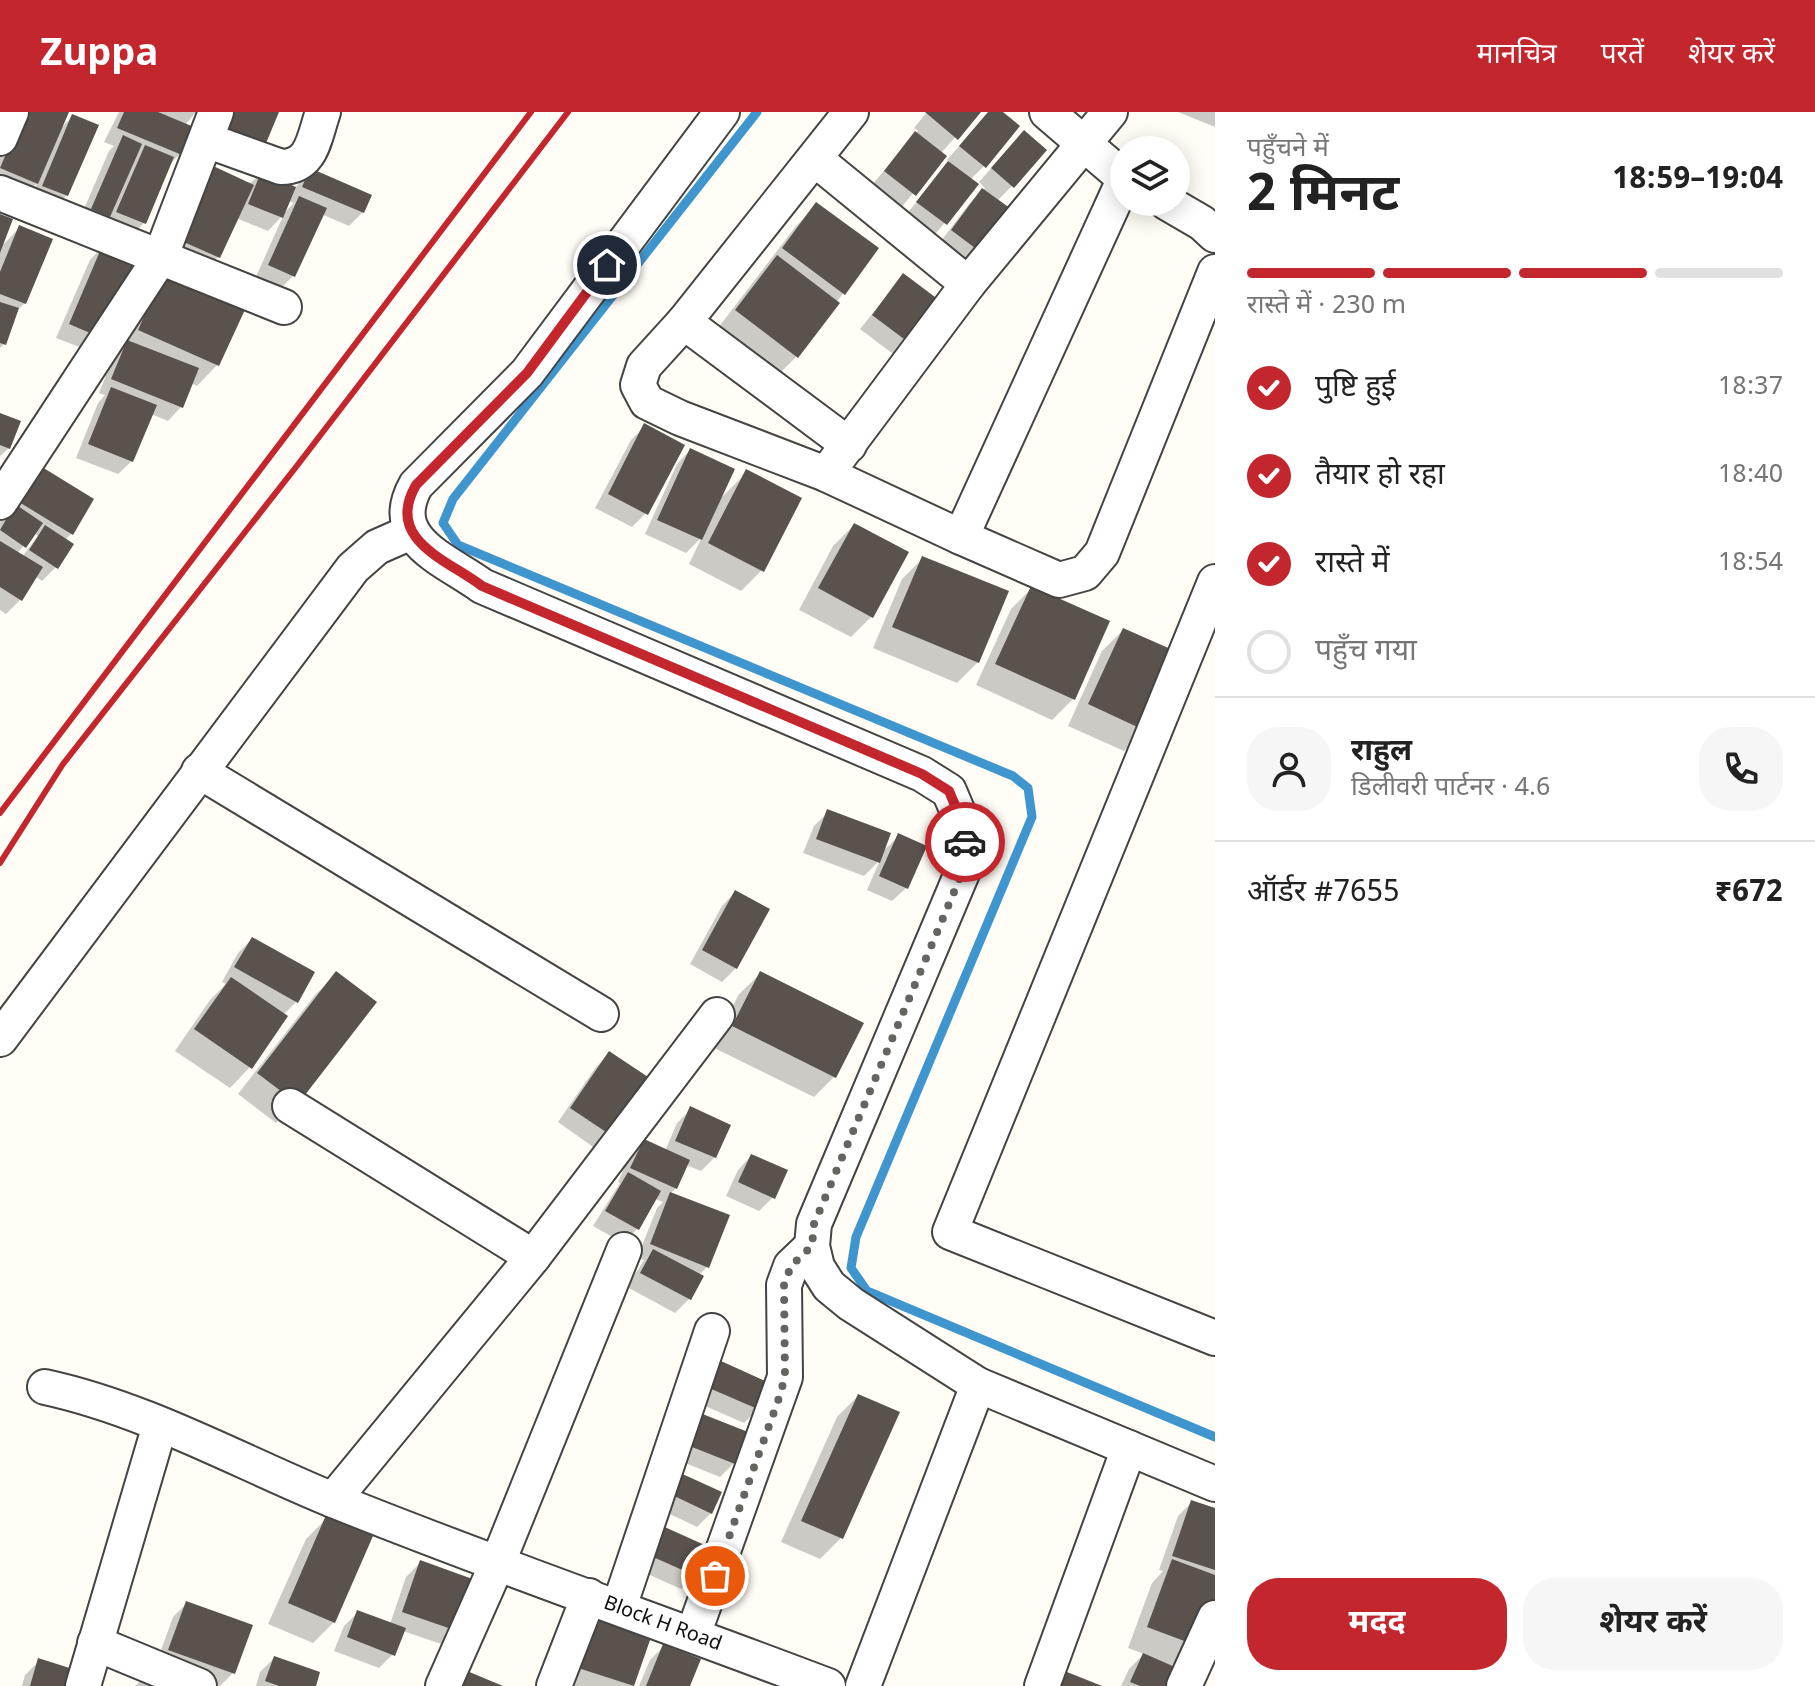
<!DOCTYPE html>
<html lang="hi">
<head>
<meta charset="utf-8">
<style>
	body { margin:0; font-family:Georgia,"Noto Sans Devanagari",serif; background:#f6f6f6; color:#222; height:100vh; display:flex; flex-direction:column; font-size:30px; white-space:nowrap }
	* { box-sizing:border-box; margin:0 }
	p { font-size:26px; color:#767676 }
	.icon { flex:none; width:44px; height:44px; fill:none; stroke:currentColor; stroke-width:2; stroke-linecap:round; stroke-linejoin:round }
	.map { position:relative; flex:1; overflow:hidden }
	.drawer { display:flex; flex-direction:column; background:#fff; width:600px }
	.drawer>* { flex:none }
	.fabs { position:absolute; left:1110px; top:24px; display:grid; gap:16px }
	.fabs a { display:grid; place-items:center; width:80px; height:80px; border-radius:50%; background:#fff; box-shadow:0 4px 20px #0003; font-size:40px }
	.pin { position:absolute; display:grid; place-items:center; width:68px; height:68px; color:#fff; margin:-34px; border:4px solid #fff; border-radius:50%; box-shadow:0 2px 8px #0007 }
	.courier { position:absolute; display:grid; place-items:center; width:80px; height:80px; margin:-40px; border:6px solid #c4262e; border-radius:50%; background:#fff; color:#222; box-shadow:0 2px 10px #0007 }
	.headline em { font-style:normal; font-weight:700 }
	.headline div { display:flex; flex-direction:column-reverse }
	.headline { display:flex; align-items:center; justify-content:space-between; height:136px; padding:0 32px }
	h1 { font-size:52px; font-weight:700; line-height:60px }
	.bar { display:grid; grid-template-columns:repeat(4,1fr); gap:12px 8px; align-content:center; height:96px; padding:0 32px }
	.bar i { height:10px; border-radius:6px; background:#e0e0e0 }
	.bar .active { background:#c4262e }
	.bar p { grid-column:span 4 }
	.line { display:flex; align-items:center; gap:20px; padding:0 32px; border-top:2px solid #e0e0e0 }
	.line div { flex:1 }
	.round { display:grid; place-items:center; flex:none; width:84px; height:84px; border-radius:32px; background:#f6f6f6 }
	ol { padding:0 32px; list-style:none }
	li { display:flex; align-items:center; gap:24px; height:88px }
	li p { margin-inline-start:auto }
	li .icon { padding:8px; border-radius:50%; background:#c4262e; color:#fff; stroke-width:4 }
	li:last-child { color:#767676 }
	li i { width:44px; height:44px; border:4px solid #e0e0e0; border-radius:50% }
	.primary-button { display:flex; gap:16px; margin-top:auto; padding:16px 32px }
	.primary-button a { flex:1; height:92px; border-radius:32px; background:#c4262e; color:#fff; font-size:32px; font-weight:700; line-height:92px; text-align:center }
	.primary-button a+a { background:#f6f6f6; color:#222 }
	header { display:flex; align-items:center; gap:48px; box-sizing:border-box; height:112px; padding:0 40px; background:#c4262e; color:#fff }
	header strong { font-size:38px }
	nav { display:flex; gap:44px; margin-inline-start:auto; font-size:28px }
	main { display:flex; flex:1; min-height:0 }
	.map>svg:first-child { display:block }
	.shadow { fill:#0003; fill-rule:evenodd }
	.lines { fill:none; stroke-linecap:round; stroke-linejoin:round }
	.stream { stroke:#3f96cf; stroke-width:9 }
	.building { fill:#5a524d }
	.minor-casing { stroke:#444; stroke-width:38 }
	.minor { stroke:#fff; stroke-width:34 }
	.rail { stroke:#c4262e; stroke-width:6 }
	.done { stroke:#646461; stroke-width:8; stroke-dasharray:0 14.4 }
	.route { stroke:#c4262e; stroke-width:10 }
	.labels { text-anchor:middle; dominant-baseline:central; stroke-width:8; stroke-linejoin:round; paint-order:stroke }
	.street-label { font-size:20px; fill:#111; stroke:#fff }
</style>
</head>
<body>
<header>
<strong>Zuppa</strong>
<nav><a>मानचित्र</a><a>परतें</a><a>शेयर करें</a></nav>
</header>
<main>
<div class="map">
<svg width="1215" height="1574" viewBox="0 0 1215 1574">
	<rect width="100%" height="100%" fill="#fffdf5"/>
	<path class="shadow" d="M67,0L59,18L73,4L67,83L53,97L30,88L37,71L23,85L0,75V40Z
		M119,0H196L185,13L180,42L168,54L144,111L130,125L104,114L108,104L94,118L78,111L109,39L114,34L104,30Z
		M927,0H978L941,41L944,44L900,97L871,74L918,19L914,16Z
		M989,0H1000L984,54L970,68L976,73L932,126L904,105L950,50L947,48Z
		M1178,0H1215V15Z
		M1011,34L1012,74L997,89L967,154L938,133L969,92L985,76L979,70Z
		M311,58L363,100L349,114L321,102L293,164L279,178L255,167L284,102L268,119L236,106L218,145L204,159L165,141L261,62L295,76ZM288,89L294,91L282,103Z
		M817,93L876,137L796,245L775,266L715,220L796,114Z
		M0,104L1,135L20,115L25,191L15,200L4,232L0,236Z
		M103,134L134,147L87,238L56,226L90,148Z
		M903,164L906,228L893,242L860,217Z
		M147,176L217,253L197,274L191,271L181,295L168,309L151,302L132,349L118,362L76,346L98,291L105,283L99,281L114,244Z
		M0,303L9,336L0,344Z
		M645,314L646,401L632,415L595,396L631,328Z
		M690,338L719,388L747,360L762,458L741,479L689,452L702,425L686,441L645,422L677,352Z
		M42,358L71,422L65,428L56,455L42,469L35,464L20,488L6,502L0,498V410ZM34,421L38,424L22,445L17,442Z
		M854,413L872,504L851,525L799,498L833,434Z
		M923,446L978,550L957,571L873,536L902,467Z
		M1032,476L1073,587L1052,608L976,573L1011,497Z
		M1123,518L1145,618L1124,639L1068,614L1102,539Z
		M828,700L881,741L899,724L906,776L892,789L867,778L880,748L864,764L803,741L814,714Z
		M735,780L736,856L722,870L690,852L722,794Z
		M252,827L296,890L283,903L250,955L230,976L175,939L210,888L226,872L222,870L238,841Z
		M336,862L296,991L276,1011L238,982L315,883Z
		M760,862L835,964L814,985L712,935L739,882Z
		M610,941L649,968L596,1037L558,1010L596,955Z
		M691,997L715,1045L701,1059L686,1053L676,1076L670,1082L707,1155L699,1163L689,1187L675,1201L627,1175L644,1148L637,1146L657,1096L663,1090L655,1087L637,1117L623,1131L593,1114L620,1071L618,1070L630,1043L644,1029L665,1039L677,1011Z
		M751,1044L773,1085L759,1099L726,1084L738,1058Z
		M721,1251L758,1297L744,1311L696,1290L707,1265Z
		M858,1284L841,1426L820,1447L781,1430L837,1305Z
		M686,1318L734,1351L720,1365L675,1347Z
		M665,1376L711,1401L697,1415L655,1395Z
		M1192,1390L1215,1398V1489L1193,1532L1170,1555L1175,1574H1121L1129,1557L1144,1542L1128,1536L1152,1471L1163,1459L1159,1458L1178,1404Z
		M327,1406L334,1510L313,1531L268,1512L306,1427Z
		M644,1428L695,1463L681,1477L632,1455Z
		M420,1451L476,1470L444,1533L403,1519L393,1542L379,1556L334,1539L344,1514L358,1500L390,1512L406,1465Z
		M187,1491L233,1561L220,1574L156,1552L173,1505Z
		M598,1493L654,1512L632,1574H556Z
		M664,1534L688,1574H639L650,1548Z
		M274,1546L314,1574H256L260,1560Z
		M39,1549L72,1574H22L25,1563Z
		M143,1567L163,1574H135Z"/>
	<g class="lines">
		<path class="stream" d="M757,0L453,387L443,411L458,433L1013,664L1028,676L1032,705L856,1125L851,1156L867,1179L1215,1325"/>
	</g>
	<path class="building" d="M24,0H69L38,72L0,56Z
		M124,0H158L194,15L182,43L117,16Z
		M226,0H279L264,36L219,18Z
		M925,0H981L958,28Z
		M988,0H1003L1020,14L986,56L959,34Z
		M72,2L99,13L68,84L42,74Z
		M1024,18L1047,38L1014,76L991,56Z
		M915,19L947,44L916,84L884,59Z
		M123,23L142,32L110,105L91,97Z
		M145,33L174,45L146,112L116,100Z
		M948,49L979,72L947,113L916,90Z
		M211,53L254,73L220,146L177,127Z
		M310,56L372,83L364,101L302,75Z
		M261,60L296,75L283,106L248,92Z
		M982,76L1014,99L983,142L951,118Z
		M299,84L327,96L295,165L268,153Z
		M816,90L879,136L845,183L782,136Z
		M0,102L13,107L0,141Z
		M19,113L53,127L26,192L0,182V160Z
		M103,132L136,146L102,226L69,212Z
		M777,143L840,191L798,246L735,198Z
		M167,153L249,189L219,254L138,218Z
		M903,161L939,188L908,230L872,203Z
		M0,190L19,196L6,233L0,231Z
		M127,228L199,256L183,296L111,267Z
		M111,275L157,293L133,350L88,332Z
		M0,301L21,309L10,337L0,333Z
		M644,311L685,333L648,403L608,382Z
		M690,336L735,357L702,428L657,408Z
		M42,355L94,387L73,423L19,390Z
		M746,357L802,386L764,460L708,431Z
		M15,392L43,411L26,436L0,418Z
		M854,411L909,440L873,506L818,476Z
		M45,413L74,432L58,457L29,438Z
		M0,429L43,455L22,489L0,475Z
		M922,444L1009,479L979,551L892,515Z
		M1031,474L1110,509L1075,588L995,552Z
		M1123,516L1182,542L1146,619L1088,592Z
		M827,697L891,721L880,751L816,727Z
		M898,721L927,734L908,777L879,764Z
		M735,778L770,797L737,857L702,838Z
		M252,825L315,860L298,891L234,855Z
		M336,859L377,890L298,992L257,961Z
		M760,859L864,911L836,966L732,914Z
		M231,865L288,904L252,957L194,917Z
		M609,939L651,967L612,1024L570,996Z
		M690,994L731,1013L716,1046L675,1029Z
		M644,1027L690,1048L677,1077L630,1056Z
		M751,1042L788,1058L775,1087L738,1070Z
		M628,1060L661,1079L639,1118L605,1099Z
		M670,1080L730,1103L709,1156L650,1132Z
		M653,1137L704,1164L691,1188L640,1161Z
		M721,1249L772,1272L760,1298L709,1276Z
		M858,1282L900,1300L843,1427L801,1409Z
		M700,1301L748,1320L735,1352L687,1333Z
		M678,1360L722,1380L712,1402L668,1381Z
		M1191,1388L1215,1396V1458L1172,1444Z
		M326,1403L373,1424L335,1511L288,1491Z
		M658,1412L709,1435L696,1464L644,1441Z
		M1172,1447L1215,1463V1493L1195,1533L1147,1515Z
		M420,1448L478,1469L460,1520L402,1500Z
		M186,1489L253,1513L235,1562L168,1538Z
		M598,1491L656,1511L634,1574L575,1555Z
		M357,1498L406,1516L395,1544L347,1525Z
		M663,1532L701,1547L690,1574H646Z
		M1143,1541L1184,1559L1177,1574H1140L1130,1570Z
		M274,1544L320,1560L316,1574H279L265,1569Z
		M38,1546L79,1559L74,1574H30Z
		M1062,1558L1102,1574H1055Z
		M467,1559L503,1574H461Z"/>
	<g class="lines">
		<g class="minor-casing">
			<g id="minor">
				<path d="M722,0L527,261L416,373C385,428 447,448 482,474L922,662L949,679L965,717V754L814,1112L812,1134L817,1155L829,1174L851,1192L978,1273L1215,1372"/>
				<path d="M851,0L684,210L644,254L638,273L647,290L680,306L826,362L961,425L1124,68"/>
				<path d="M1047,0L1124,66"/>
				<path d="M0,26L11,0"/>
				<path d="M206,28L281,55C313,55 314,25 323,0"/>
				<path d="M815,47L968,172"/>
				<path d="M0,81L284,195"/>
				<path d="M1166,90L1202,111L1215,123"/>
				<path d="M684,210L849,333"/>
				<path d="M826,362L968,172L1110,0"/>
				<path d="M0,390L160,146L216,0"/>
				<path d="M961,425L1059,468L1085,461L1102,441L1215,160"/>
				<path d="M1215,470L950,1120L1215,1226"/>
				<path d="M199,659L601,902"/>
				<path d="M0,927L353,456L377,435L411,420"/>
				<path d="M290,994L533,1145"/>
				<path id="s1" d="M45,1275C146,1297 238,1349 333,1388C496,1454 663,1511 828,1574"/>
				<path d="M333,1388L533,1145L717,903"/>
				<path d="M619,1495L712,1219"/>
				<path d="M693,1523L785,1265L784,1173L791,1154L812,1134"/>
				<path d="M95,1531L199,1574"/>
				<path d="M83,1574L160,1313"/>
				<path d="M443,1574L498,1450L624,1138"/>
				<path d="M554,1574L589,1484"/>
				<path d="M863,1574L978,1273"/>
				<path d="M1042,1574L1129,1336"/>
				<path d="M1184,1574L1215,1506"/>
			</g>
		</g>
		<use href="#minor" class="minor"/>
		<path class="rail" d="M0,701L531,0
			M0,751L63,652L296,355L568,0"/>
	</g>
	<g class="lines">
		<path class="done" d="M715,1464L779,1286L785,1265L784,1173L791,1154L812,1134L814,1112L965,754V730"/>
		<path class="route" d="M607,153L527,261L416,373C384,428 448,448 482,474L922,662L949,679L965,717V730"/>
	</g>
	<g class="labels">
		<g class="street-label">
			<text stroke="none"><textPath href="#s1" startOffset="662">Block H Road</textPath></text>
		</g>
	</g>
</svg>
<div class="fabs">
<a><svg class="icon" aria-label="layers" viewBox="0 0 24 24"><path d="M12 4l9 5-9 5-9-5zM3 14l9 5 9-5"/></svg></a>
</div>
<div class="pin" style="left:715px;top:1464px;background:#ea580c"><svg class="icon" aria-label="bag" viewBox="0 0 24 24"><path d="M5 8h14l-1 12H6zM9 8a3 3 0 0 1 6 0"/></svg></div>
<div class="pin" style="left:607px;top:153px;background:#1f2937"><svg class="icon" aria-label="home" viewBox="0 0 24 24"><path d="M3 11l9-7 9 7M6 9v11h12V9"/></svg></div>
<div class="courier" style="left:965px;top:730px"><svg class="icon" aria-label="car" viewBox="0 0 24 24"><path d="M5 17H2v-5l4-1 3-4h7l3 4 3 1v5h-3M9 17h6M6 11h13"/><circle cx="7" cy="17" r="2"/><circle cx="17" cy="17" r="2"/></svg></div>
</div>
<section class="drawer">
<div class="headline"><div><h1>2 मिनट</h1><p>पहुँचने में</p></div><em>18:59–19:04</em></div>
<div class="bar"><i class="active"></i><i class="active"></i><i class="active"></i><i></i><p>रास्ते में · 230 m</p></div>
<ol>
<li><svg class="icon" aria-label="check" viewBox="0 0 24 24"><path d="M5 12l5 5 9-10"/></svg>पुष्टि हुई<p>18:37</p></li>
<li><svg class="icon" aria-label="check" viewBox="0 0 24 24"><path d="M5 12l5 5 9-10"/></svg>तैयार हो रहा<p>18:40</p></li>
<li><svg class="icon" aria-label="check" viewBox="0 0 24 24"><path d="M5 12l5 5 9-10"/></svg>रास्ते में<p>18:54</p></li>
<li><i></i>पहुँच गया</li>
</ol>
<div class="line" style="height:144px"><a class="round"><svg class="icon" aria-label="person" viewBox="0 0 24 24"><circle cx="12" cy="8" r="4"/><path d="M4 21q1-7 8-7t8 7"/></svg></a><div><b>राहुल</b><p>डिलीवरी पार्टनर · 4.6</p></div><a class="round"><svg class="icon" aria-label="phone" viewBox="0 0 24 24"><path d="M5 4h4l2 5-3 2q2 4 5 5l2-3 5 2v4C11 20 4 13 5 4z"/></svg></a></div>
<div class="line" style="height:104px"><div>ऑर्डर #7655</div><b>₹672</b></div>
<div class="primary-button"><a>मदद</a><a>शेयर करें</a></div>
</section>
</main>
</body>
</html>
